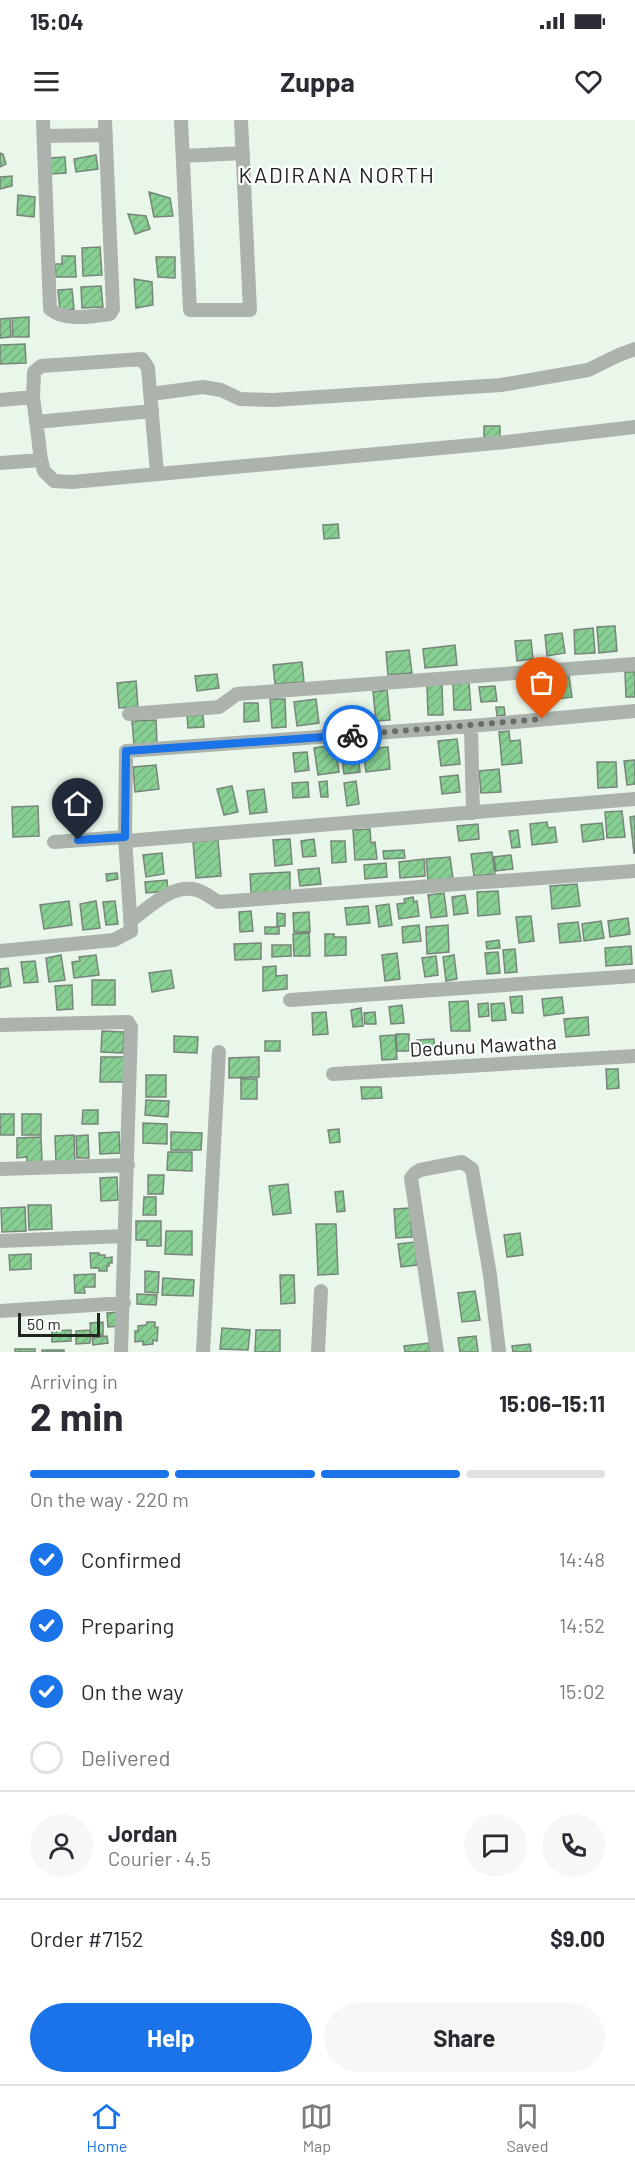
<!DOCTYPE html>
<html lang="en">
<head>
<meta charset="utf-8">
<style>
	body { margin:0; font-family:Barlow,sans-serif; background:#f7f7f7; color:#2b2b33; height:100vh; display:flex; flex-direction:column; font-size:22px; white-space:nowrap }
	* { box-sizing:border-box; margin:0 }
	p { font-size:20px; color:#7c7c81 }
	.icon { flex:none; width:33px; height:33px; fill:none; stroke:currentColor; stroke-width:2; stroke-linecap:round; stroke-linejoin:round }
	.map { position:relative; height:1232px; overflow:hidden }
	.drawer { display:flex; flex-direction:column; background:#fff; flex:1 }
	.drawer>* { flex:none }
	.scale { position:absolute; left:18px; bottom:15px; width:82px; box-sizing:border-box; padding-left:6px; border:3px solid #202520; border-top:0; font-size:16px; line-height:21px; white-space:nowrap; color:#202520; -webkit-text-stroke:4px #fff; paint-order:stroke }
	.pin { position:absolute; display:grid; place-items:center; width:51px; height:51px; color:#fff; margin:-62px -26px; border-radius:50% 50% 50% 0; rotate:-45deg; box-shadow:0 0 6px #0007 }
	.pin .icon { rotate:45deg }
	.courier { position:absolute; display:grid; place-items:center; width:60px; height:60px; margin:-30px; border:4px solid #1a73e8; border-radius:50%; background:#fff; color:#222; box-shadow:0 2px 8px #0007 }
	.head em { font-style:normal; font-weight:700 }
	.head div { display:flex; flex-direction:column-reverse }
	.head { display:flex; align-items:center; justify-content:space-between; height:102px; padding:0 30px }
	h1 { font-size:39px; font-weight:700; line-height:45px }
	.bar { display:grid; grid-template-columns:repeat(4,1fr); gap:9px 6px; align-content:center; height:72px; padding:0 30px }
	.bar i { height:8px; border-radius:4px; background:#e1e1e2 }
	.bar .current { background:#1a73e8 }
	.bar p { grid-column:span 4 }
	.line { display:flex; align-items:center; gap:15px; padding:0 30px; border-top:2px solid #e1e1e2 }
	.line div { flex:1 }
	.round { display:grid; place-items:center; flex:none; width:63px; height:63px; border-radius:32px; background:#f7f7f7 }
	ol { padding:0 30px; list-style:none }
	li { display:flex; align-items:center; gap:18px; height:66px }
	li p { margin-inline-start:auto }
	li .icon { padding:6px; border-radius:50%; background:#1a73e8; color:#fff; stroke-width:4 }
	li:last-child { color:#7c7c81 }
	li i { width:33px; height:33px; border:3px solid #e1e1e2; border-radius:50% }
	.cta { display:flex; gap:12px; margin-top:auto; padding:12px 30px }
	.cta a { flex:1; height:69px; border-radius:36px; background:#1a73e8; color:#fff; font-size:24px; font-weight:700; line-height:69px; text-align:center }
	.cta a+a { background:#f7f7f7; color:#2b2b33 }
	.status { display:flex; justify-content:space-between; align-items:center; height:42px; padding:0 30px; background:#fff; direction:ltr }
	.status svg { height:16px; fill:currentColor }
	header { display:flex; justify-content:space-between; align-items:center; height:78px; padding:0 30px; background:#fff; font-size:27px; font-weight:700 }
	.tab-bar { display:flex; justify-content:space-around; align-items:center; height:84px; border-top:2px solid #e1e1e2; background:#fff; font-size:16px; color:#7c7c81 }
	.tab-bar a { display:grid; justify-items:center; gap:3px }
	.tab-bar .current { color:#1a73e8 }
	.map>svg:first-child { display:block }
	.building { fill:url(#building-hatch); stroke:#78857a; stroke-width:1.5 }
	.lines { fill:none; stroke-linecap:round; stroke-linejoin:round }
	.street { stroke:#acb2ac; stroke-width:14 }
	.done { stroke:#666e67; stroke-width:6; stroke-dasharray:0 10.8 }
	.route { stroke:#1a73e8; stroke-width:8 }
	.labels { text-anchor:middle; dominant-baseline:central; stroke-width:4.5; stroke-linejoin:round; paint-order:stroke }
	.street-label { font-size:20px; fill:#202520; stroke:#fff }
	.quarter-label { font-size:22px; letter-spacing:1.5px; fill:#202520; stroke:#fff }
</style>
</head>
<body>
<div class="status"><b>15:04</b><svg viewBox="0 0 49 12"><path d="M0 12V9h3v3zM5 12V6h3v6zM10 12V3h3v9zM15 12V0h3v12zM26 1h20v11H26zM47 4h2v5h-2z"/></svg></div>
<header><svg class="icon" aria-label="menu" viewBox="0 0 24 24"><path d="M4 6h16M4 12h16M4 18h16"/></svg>Zuppa<svg class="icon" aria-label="heart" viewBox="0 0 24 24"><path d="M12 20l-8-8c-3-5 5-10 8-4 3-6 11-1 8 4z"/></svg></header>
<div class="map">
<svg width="635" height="1232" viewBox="0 0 635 1232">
	<defs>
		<pattern id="building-hatch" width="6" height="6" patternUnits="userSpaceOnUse" patternTransform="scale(1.5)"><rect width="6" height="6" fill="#87cf92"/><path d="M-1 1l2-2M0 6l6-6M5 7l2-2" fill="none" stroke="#74b27e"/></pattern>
	</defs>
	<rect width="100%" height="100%" fill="#e9f7ea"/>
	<path class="building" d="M0,33L3,34L6,44L0,47Z
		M96,35L98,49L76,52L74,39Z
		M65,37L66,53L51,54L50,38Z
		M12,56V66L0,69V57Z
		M149,72L170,78L173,96L154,97Z
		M18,75L35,77L34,97L17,95Z
		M128,94L146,96L150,109L135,114Z
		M100,127L102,155L83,156L82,128Z
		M62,136H75L76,157H56L55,144H62Z
		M156,137H175V158L158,157Z
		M134,159L152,162L153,185L136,188Z
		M101,166L103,187L82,188L81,167Z
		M72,169L74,189L60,191L58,170Z
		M29,197V217H13L12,198Z
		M10,198L11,217L0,218V199Z
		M25,224L26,243L0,244V225Z
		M484,306H500V319H484Z
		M338,404L339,418L324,419L323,405Z
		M615,506L617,531L599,533L597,507Z
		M593,508L595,533L575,534L574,510Z
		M562,513L565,533L547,536L545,515Z
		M531,520L533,539L517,541L515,521Z
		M455,525L457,545L425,548L423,529Z
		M409,530L412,553L388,555L386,532Z
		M302,542L304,562L275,564L273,545Z
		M625,552H635V577H626Z
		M217,554L219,568L197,571L195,556Z
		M569,556L572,577L557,579L554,558Z
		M136,561L138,587L119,588L117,563Z
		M469,563L471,590H454L453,564Z
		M427,565H442L443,595H428Z
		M495,566L497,581L481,582L479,567Z
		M387,570L390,600L376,601L373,572Z
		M270,579H285L286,607L272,608Z
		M316,579L319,603L297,606L294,582Z
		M244,583H258L259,601L244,602Z
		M496,587H504L505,595L497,596Z
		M203,595L204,607L188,608L187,596Z
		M156,600L157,624L134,625L132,601Z
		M509,611L510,621L520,620L522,643L502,645L499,612Z
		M457,619L460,644L441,646L438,621Z
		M335,625L339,652L318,655L314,628Z
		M357,626L360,652L344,654L341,628Z
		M388,627L390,649L366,652L363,629Z
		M307,632L309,650L295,652L293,633Z
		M635,640V664L627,665L624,641Z
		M597,642H616L617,667L598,668Z
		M156,645L159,669L135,672L133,647Z
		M499,649L501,672L481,673L479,651Z
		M458,655L460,672L442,674L440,657Z
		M327,661L328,677H321L319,662Z
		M356,661L359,684L347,686L344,663Z
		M308,662L309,677L293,678L292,663Z
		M232,666L238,692L224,695L217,669Z
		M264,669L267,692L250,694L247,671Z
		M38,686L39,716L13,717L12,687Z
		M622,691L625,717L607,718L605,692Z
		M635,696V733H634L630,697Z
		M547,702L548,708L555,707L557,722L532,725L530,704Z
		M602,703L604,719L583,722L581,705Z
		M478,704L479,719L459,721L457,706Z
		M370,709L371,723L375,722L377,739L355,740L353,710Z
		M518,710L520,727L512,728L509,711Z
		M290,719L292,744L275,746L273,720Z
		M314,719L316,736L303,737L301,721Z
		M218,720L221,756L196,758L193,722Z
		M331,721H345L346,742L332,743Z
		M404,730L405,738L384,739L383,731Z
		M492,732L495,754L474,756L471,734Z
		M162,733L164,754L146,757L143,735Z
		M511,735L513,749L496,751L494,737Z
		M450,737L453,758L428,761L426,739Z
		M424,739L425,756L400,758L399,742Z
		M386,743L387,757L365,759L364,745Z
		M319,748L321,764L300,766L298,750Z
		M290,752V771L251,773L250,754Z
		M117,753L118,759L107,761L106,754Z
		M167,760L168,771L146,773L145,762Z
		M577,764L580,786L552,789L550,766Z
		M498,771L500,794L478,796L477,772Z
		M444,773L447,796L431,798L428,775Z
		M465,775L468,793L454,795L452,777Z
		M413,777L414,782L417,781L419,796L399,799L397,784L405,783L404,779Z
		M69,781L72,805L44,809L40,785Z
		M96,781L100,808L83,810L80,784Z
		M115,781L118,804L106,805L103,782Z
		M389,784L392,805L379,807L376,786Z
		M368,786L370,803L347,805L345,788Z
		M251,791L253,811L240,812L239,792Z
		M309,792L310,812H294L293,793Z
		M277,793L285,794V806H277Z
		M531,796L534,821L519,823L516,797Z
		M628,798L630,814L610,817L608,801Z
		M601,801L604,818L584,821L582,804Z
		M578,802L581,821L560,823L558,804Z
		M419,805L421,821L403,823L402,807Z
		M448,805L449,832L427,834L426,807Z
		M265,807H279V814H265Z
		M309,813L310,836H294L293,814Z
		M325,814H334V817H346V835L325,836Z
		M499,820L500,828L487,829L486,822Z
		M261,823V839L235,840L234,824Z
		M272,825H291V836L272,837Z
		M631,826L632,844L606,846L605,828Z
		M515,829L517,852L505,853L503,830Z
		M498,832L500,853L487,854L485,833Z
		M397,833L400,859L385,861L382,835Z
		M61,835L65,860L49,862L46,838Z
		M96,835L99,855L74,858L72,842L80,841L79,837Z
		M454,835L457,859L446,861L443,837Z
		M436,836L438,855L425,857L422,838Z
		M35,841L38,862L24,863L21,842Z
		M276,846V856L287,855V869L263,871V847Z
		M8,848L11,866L0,868V849Z
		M171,850L174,868L152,872L149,853Z
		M92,860H115V885H92Z
		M72,865L73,889L57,890L55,866Z
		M522,876L523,893H512L510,877Z
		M562,877L564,893L544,896L542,879Z
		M468,881L470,911H451L449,882Z
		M488,883L489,896L479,897L478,884Z
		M504,883L506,900L492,901L491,884Z
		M402,885L404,903L391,904L389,887Z
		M361,888L363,906L353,907L351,890Z
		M326,892L328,914L313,915L312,893Z
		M375,892L376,904H365L364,893Z
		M588,897L589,915L566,917L564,899Z
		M102,911L124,912L123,933L101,932Z
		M396,914H409V931H397Z
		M395,915L397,939L382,940L380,916Z
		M174,916L198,917L197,933L174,932Z
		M434,919L435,935L418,936L417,920Z
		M265,921H280V931H265Z
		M101,937H128L127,962H100Z
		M259,937V957L229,958V938Z
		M606,949H618L619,968L607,969Z
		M146,955H166V977H146Z
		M241,959H257V979H241Z
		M361,967H381L382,978L362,979Z
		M146,980L169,981L168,997L145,995Z
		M83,990H98V1004H82Z
		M0,994H14V1015H0Z
		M22,994H41V1015H22Z
		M143,1003L167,1004V1024L143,1023Z
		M339,1009L340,1022L330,1023L328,1010Z
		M119,1012L120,1033L100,1034L99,1013Z
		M171,1012L202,1013L201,1030H171Z
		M74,1015L75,1042L56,1043L55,1016Z
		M88,1015L89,1038H77L76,1016Z
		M41,1017L42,1042L27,1043V1037L17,1038V1018Z
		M168,1032H192V1051L167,1050Z
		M148,1055H164L163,1074H148Z
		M117,1057L118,1080L101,1081L100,1058Z
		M288,1064L291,1093L273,1095L269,1066Z
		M343,1071L345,1091L337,1092L335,1072Z
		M144,1077H156V1095H143Z
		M28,1085H51L52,1109L29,1110Z
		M25,1087L26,1111L2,1112L1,1088Z
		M410,1088L412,1117L396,1118L394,1089Z
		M136,1101H161V1126H147V1120H136Z
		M316,1104H336L338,1154L318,1155Z
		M166,1111H192V1135L165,1134Z
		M520,1113L523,1135L507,1137L504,1115Z
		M415,1122L417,1145L401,1147L398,1124Z
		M90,1133H99V1135H105V1138L112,1137V1143H109V1146H107V1151H99V1148H91Z
		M31,1134V1149L10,1150L9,1135Z
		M145,1151L159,1152L158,1173L145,1172Z
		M95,1154V1167H84L85,1173H75L74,1155Z
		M280,1155H294L295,1183L281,1184Z
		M163,1158L194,1160L193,1176L162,1175Z
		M475,1171L480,1200L462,1202L458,1173Z
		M137,1174L157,1175L156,1185L137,1184Z
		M119,1192L120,1206L108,1207L107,1193Z
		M103,1202V1215L91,1216L90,1203Z
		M147,1202H155V1208L158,1207L157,1221L153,1220V1224L143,1225V1221L135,1222V1211H138V1206L146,1205Z
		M222,1208L250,1210L248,1230L220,1229Z
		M71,1210V1221L52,1222V1211Z
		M90,1210V1223L76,1224V1211Z
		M256,1210H280V1232H255Z
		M107,1216L108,1223L93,1225L92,1218Z
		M476,1216L478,1232H460L458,1218Z
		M429,1223L430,1232H405L404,1226Z
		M530,1224L531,1232H513L512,1226Z
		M15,1229H35V1232H15Z
		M42,1230H64V1232H42Z"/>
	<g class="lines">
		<path class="street" d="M43,0L50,189C65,202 92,196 110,194L113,189L105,0
			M181,0L190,190H250L241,0
			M44,16L106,15
			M183,36L243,33
			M151,274L203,267L221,270L240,279L273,280L501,265L588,250L619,235L635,229
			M33,277L34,252L41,246L142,239L148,248L157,353
			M0,280L33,277L41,340L44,351L54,361L72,362L506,322L635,307
			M36,302L152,291
			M0,343L41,340
			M129,594L219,587L237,574L635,544
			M471,606L473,693
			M126,721L635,679
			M54,722L125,717
			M130,801C149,788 172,763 197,770C204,772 212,778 218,782L635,751
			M0,831L114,820L131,811L125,717L126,631L471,606L635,591
			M290,880L635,856
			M0,905L128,902L131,907L121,1232
			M333,954L635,936
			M0,1049L128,1045
			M0,1121L125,1116
			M0,1191L124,1183
			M203,1232L219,932
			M318,1232L321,1171
			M437,1232L411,1058L415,1053L420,1050L462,1042L472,1049L490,1155L499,1232"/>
	</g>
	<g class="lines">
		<path class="done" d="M352,615L542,599"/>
		<path class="route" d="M78,720L125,717L126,631L352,615"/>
	</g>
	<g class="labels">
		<g class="street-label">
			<text transform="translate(483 925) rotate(-3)">Dedunu Mawatha</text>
		</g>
		<g class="quarter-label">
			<text x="337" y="54">KADIRANA NORTH</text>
		</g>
	</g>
</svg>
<div class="scale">50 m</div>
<div class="pin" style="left:542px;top:599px;background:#ea580c"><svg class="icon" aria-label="bag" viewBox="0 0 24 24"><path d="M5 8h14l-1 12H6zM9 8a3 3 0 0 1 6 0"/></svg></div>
<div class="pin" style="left:78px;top:720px;background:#1f2937"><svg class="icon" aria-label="home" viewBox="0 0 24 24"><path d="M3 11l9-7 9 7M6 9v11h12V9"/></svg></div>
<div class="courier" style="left:352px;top:615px"><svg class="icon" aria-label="bike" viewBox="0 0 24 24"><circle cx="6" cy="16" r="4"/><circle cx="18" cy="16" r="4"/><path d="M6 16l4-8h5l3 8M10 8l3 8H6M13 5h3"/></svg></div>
</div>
<section class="drawer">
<div class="head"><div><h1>2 min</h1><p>Arriving in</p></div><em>15:06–15:11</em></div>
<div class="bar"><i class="current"></i><i class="current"></i><i class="current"></i><i></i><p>On the way · 220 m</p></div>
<ol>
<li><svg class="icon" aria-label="check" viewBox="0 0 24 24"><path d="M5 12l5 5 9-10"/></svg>Confirmed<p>14:48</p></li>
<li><svg class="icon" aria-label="check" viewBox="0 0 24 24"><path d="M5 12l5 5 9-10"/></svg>Preparing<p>14:52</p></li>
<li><svg class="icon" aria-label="check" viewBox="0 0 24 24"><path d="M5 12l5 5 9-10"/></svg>On the way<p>15:02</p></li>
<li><i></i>Delivered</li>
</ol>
<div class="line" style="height:108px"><a class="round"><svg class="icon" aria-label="person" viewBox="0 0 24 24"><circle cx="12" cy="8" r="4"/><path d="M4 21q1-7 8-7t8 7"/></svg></a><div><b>Jordan</b><p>Courier · 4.5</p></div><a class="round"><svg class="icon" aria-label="chat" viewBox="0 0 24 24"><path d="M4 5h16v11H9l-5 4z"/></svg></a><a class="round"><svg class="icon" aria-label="phone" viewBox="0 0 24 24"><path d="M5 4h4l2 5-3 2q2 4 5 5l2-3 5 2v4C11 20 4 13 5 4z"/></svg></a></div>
<div class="line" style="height:78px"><div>Order #7152</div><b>$9.00</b></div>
<div class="cta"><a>Help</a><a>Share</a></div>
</section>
<nav class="tab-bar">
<a class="current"><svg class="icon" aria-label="home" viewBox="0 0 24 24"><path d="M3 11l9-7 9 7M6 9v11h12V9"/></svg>Home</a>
<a><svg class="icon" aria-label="map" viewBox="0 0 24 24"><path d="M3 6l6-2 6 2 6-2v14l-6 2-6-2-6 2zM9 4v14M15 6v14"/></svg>Map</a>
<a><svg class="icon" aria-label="saved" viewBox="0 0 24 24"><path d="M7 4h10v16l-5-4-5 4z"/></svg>Saved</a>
</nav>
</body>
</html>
